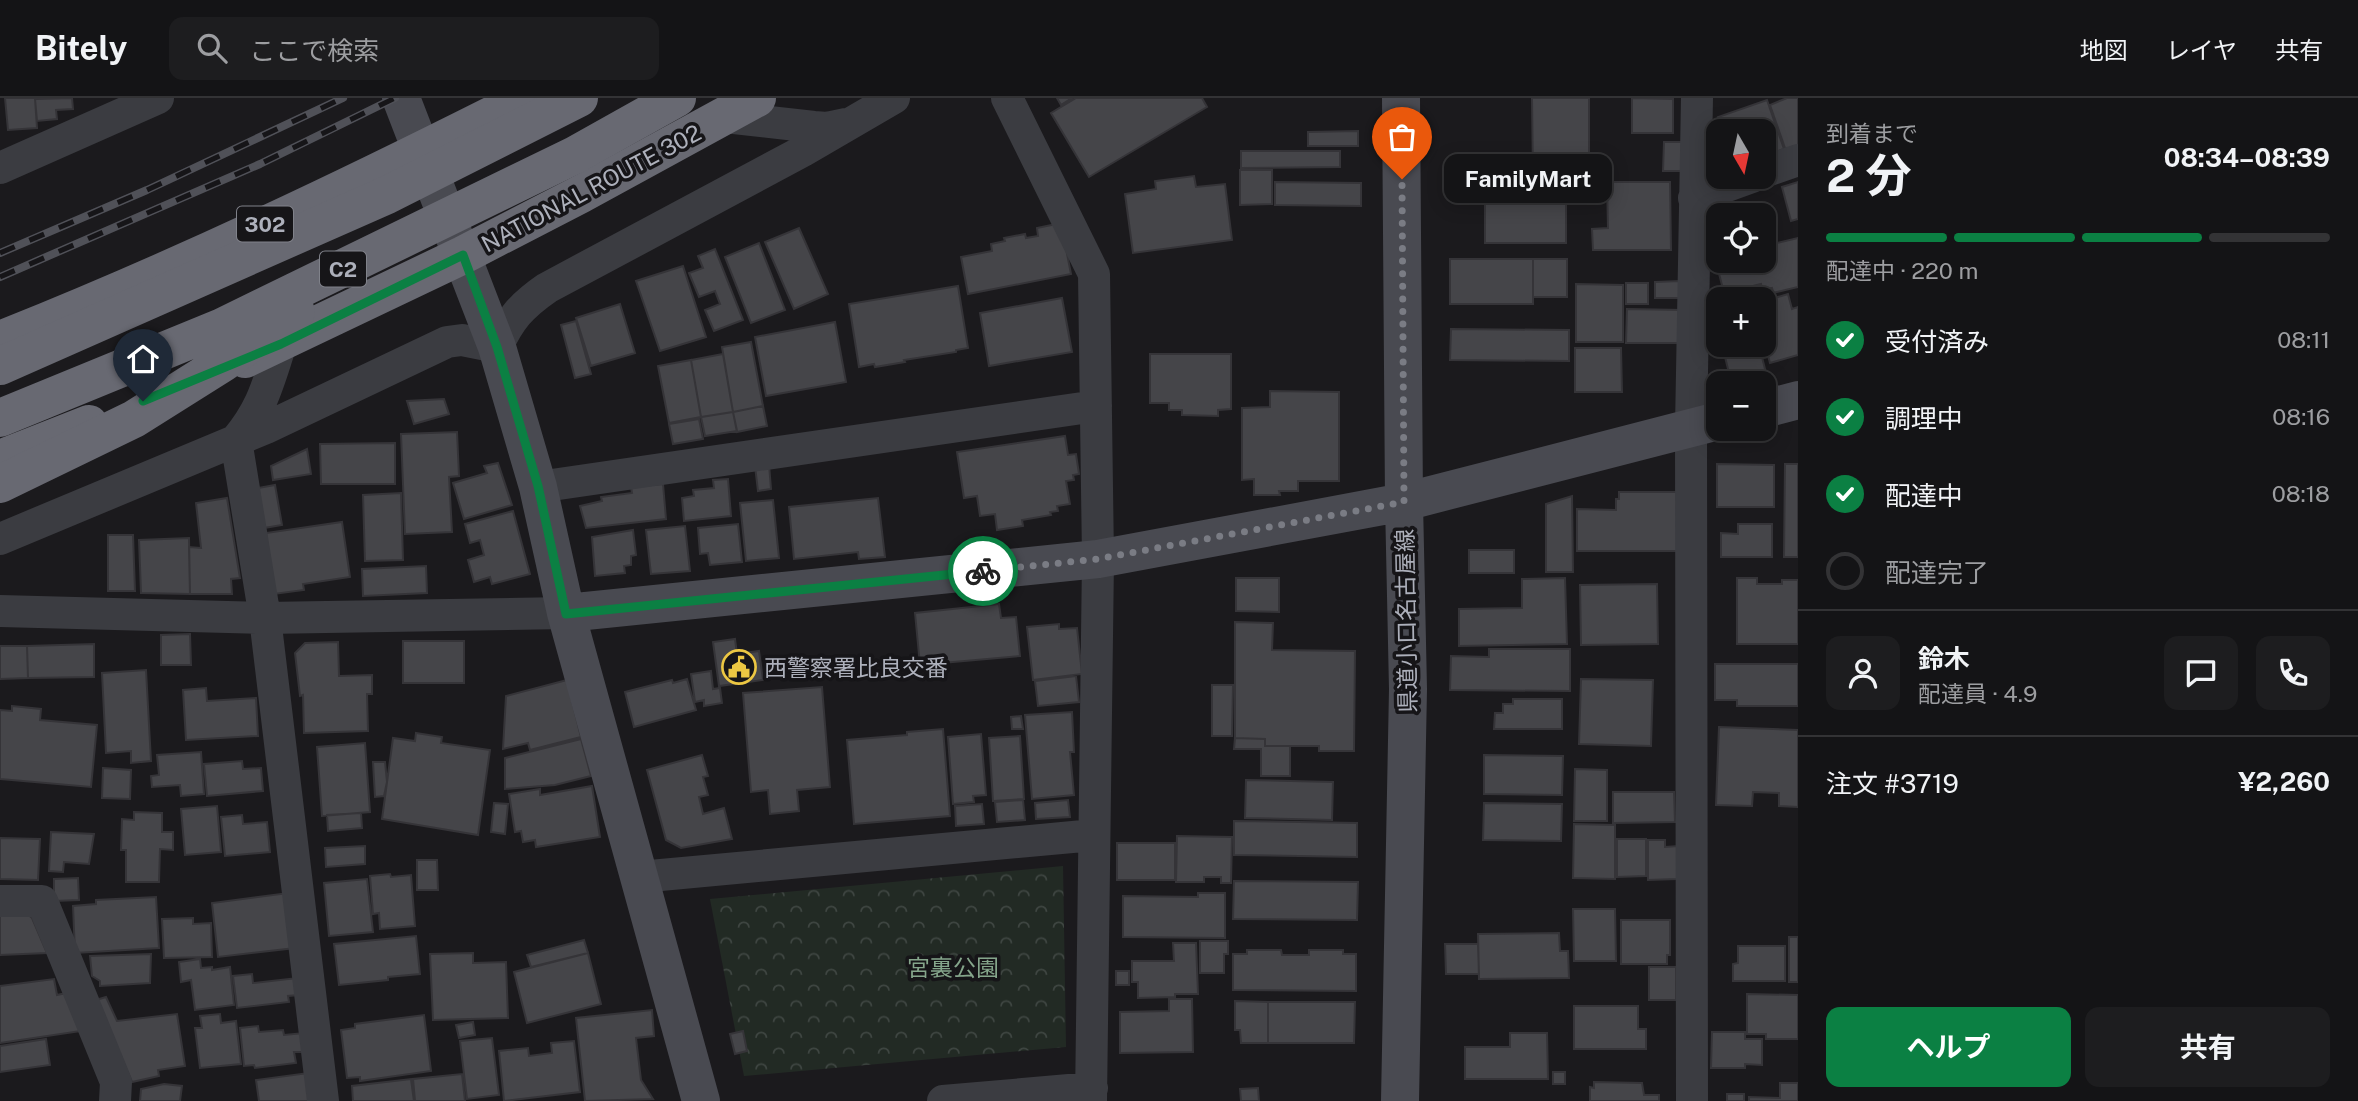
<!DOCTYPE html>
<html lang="ja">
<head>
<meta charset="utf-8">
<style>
	body { margin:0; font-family:"Public Sans","Noto Sans JP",sans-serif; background:#1d1d1f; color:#f1f3f6; height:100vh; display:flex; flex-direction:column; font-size:26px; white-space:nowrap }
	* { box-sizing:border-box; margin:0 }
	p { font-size:23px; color:#9d9ea1 }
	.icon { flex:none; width:38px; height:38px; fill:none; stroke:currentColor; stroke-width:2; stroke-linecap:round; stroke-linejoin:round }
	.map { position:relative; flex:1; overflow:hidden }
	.drawer { display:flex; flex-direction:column; background:#141416; width:560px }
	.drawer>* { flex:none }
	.needle { width:46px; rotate:171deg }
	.controls { position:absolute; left:1706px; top:21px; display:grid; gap:14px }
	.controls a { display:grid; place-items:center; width:70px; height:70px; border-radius:14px; background:#141416; box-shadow:0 4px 18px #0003,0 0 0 2px #333335; font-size:35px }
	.pin { position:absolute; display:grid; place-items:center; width:60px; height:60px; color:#fff; margin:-72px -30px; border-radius:50% 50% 50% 0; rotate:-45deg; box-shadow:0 0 7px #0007 }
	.pin .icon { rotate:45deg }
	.courier { position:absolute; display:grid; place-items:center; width:70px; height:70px; margin:-35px; border:5px solid #0b8043; border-radius:50%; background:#fff; color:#222; box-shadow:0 2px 9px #0007 }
	.bubble { position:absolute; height:49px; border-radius:14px; background:#141416; box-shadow:0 4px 18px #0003,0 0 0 2px #333335; font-size:23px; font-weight:700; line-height:49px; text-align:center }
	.summary em { font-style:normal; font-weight:700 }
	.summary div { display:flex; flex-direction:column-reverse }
	.summary { display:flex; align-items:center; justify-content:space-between; height:119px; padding:0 28px }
	h1 { font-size:46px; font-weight:700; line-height:52px }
	.bar { display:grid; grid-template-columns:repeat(4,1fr); gap:10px 7px; align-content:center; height:84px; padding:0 28px }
	.bar i { height:9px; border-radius:5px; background:#333335 }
	.bar .on { background:#0b8043 }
	.bar p { grid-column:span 4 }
	.line { display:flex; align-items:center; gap:18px; padding:0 28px; border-top:2px solid #333335 }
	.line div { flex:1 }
	.round { display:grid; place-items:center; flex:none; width:74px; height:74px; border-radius:14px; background:#1d1d1f }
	ol { padding:0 28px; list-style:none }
	li { display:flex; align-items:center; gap:21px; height:77px }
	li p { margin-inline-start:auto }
	li .icon { padding:7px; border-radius:50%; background:#0b8043; color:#fff; stroke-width:4 }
	li:last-child { color:#9d9ea1 }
	li i { width:38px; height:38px; border:4px solid #333335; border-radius:50% }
	.cta { display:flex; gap:14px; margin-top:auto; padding:14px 28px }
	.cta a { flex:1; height:80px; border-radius:14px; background:#0b8043; color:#fff; font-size:28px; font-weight:700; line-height:80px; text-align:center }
	.cta a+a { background:#1d1d1f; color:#f1f3f6 }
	header { display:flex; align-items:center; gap:42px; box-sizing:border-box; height:98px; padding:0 35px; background:#141416; border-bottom:2px solid #333335 }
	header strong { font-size:33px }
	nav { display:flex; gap:38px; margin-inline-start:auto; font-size:24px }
	.search { width:490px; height:63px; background:#1d1d1f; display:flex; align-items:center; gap:18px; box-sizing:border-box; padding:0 24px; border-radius:14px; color:#9d9ea1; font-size:26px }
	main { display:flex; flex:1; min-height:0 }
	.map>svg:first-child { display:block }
	.park { fill:url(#park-crowns) }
	.building { fill:#454549; stroke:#353438; stroke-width:2 }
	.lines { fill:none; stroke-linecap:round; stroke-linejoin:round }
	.street { stroke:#3b3c41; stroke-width:32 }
	.secondary { stroke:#494a51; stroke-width:38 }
	.highway { stroke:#686972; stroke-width:38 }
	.rail-casing { stroke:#505158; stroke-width:8 }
	.rail { stroke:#161518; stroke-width:5; stroke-dasharray:16; stroke-linecap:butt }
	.highway-bridge { stroke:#686972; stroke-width:38 }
	.done { stroke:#7a7c84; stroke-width:7; stroke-dasharray:0 12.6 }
	.route { stroke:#0b8043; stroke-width:9 }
	.labels { text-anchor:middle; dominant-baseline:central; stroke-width:7; stroke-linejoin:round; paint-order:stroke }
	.shield { fill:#161518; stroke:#80828a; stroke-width:2 }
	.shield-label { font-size:21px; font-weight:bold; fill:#adb0bb }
	.street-label { font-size:23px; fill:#adb0bb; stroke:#161518 }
	.poi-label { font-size:23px; fill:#adb0bb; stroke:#161518; text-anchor:start }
	.park-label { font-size:23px; fill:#85a58b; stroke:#161518 }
</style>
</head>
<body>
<header>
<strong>Bitely</strong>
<div class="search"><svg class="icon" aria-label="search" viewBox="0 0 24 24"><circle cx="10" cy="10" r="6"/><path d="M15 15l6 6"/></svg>ここで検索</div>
<nav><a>地図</a><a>レイヤ</a><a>共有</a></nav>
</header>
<main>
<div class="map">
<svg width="1798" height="1003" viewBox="0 0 1798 1003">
	<defs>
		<pattern id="park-crowns" width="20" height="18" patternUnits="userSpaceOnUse" patternTransform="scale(1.75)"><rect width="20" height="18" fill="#222a24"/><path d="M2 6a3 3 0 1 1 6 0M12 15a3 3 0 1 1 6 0" fill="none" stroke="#3f4642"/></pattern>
	</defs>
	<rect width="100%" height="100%" fill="#1b1a1d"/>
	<path class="park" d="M1063,768L1066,949L744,978L710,801Z"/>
	<path class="building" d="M5,0H35L37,30L8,32Z
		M72,0L73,11L56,12L57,21L37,23L35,1Z
		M1057,0H1072L1061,7Z
		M1076,0H1202L1207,9L1089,79L1051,15Z
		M1532,0H1589V77L1533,78Z
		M1632,0L1673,1V35H1632Z
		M1787,0H1798V49L1786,53L1770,7Z
		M1767,2L1784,51L1764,58V33H1723L1718,19Z
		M1358,33V48H1308V34Z
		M1664,44H1683L1682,73H1663Z
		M1241,53H1340V69L1241,70Z
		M1240,72H1272V106L1240,107Z
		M1194,78L1196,89L1225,86L1232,142L1133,155L1125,96L1156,91L1155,83Z
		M1275,84L1361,85V108L1275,107Z
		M1607,84H1670L1671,152H1593L1592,131L1608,130Z
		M1798,84V121L1791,123L1782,89Z
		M1485,88H1566V145H1485Z
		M1744,105L1748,117H1721L1729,114L1728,109Z
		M1061,125L1071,176L968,196L961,159L992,153L991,146L1005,143L1004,140L1025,136L1026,140L1038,138L1037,130Z
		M799,130L828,196L794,211L765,144Z
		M1798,140V189L1773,195L1772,190L1762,192L1761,186L1724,195L1715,160L1718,159V163H1764V148Z
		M759,145L785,212L751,225L725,159Z
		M715,151L743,222L714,233L705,212L720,206L715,193L699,199L689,175L703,170L698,158Z
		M1450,161H1533V206H1450Z
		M1533,161H1567V199H1533Z
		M683,168L706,239L660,253L636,183Z
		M1680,183L1681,200H1655V184Z
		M1626,185H1648V206H1626Z
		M1576,186L1623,187V244H1576Z
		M958,188L968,250L956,252V254L904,262L905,264L875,269L874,266L859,269L849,206Z
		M1788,196L1792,211L1798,209V257L1770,265L1764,243V203Z
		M1062,200L1072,254L989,268L980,215Z
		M620,206L635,255L591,268L576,220Z
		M1627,211L1683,212L1682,245H1626Z
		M576,223L591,276L575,280L561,227Z
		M835,224L846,284L766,298L755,239Z
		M1451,231L1569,232V263L1450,262Z
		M751,244L763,308L733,314L722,249Z
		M1722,247H1759L1766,275L1731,283Z
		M1575,250H1621L1622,294H1575Z
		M723,256L733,314L701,319L691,262Z
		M1150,256H1231V311L1218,312V318L1182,317V312H1169V305H1150Z
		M691,262L701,319L669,325L658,268Z
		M1270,293L1339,294V383H1298V393H1279L1280,397H1254V381L1242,382V310L1270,309Z
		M444,301L449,316L414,326L407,303Z
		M763,308L767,328L737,334L733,314Z
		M733,314L737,333L705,338L701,319Z
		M699,321L703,341L673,346L669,326Z
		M457,334L459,378L449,379L452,434L405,436L401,336Z
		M1065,338L1068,357L1076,356L1079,376L1073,377L1074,382L1066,383L1070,406L1057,408L1058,413L1050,414L1051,417L1022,422L1023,428L997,432L995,416L980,418L977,398L964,400L957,354Z
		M395,345V386H321L320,346Z
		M307,351L311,376L273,382L271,368Z
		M498,365L512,407L464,421L453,385L487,375L484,368Z
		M769,366L771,391L758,393L755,368Z
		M1717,366L1774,367V409H1717Z
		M1785,366H1798V459H1784Z
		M728,381L731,418L684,423L682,400L694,398L693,392L714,390L713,382Z
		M663,386L666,421L586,430L580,408L602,403L601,399L632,395L631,389Z
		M275,387L282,427L264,430L258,390Z
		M1619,394H1680V453H1577V411L1616,412V401H1619Z
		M401,395L403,462L365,463L363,397Z
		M1572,398L1573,474H1546V406Z
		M227,400L240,480L231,481L232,496H190L189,449L201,450L196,405Z
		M878,400L885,459L859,461L858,454L794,461L789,409Z
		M773,402L779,460L746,463L740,405Z
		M513,413L530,476L492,486L490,479L474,484L468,462L484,457L480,442L470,445L465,426Z
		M342,424L350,479L303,486L304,492L274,496L266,435Z
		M738,426L742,464L710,467L708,455L700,456L698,430Z
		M1738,426H1772V459H1721V435L1738,436Z
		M685,428L690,473L651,476L646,432Z
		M633,432L636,457L631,458V467L624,468L625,475L595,478L592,439Z
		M108,437H133L135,493H108Z
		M189,440L190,496L141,495L139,442Z
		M1469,452H1514V475H1469Z
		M426,468L427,495L363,498L362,471Z
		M1236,480H1279V514L1236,513Z
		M1565,480L1567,546L1459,548V511L1522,510V481Z
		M1737,480H1757V486H1782V482H1798V546H1737Z
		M1657,486L1658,546L1581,547L1580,487Z
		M999,506L1001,520L1016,519L1020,558L920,567L915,515Z
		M1235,524L1273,525L1272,552L1355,553L1354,653H1319V648H1265V641L1235,640Z
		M1059,526V531L1077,530L1082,576L1033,582L1027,529Z
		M190,536L191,567H161V537Z
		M735,541L737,556L759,553L763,582L719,588L713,544Z
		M403,543H464V585H403Z
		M338,544L339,578L372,577V596H367L368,633L304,635L303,597L300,598L295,555L305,545Z
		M94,546V579L28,580L27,548Z
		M0,548H27L28,580L0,581Z
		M1489,551H1570V593L1450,592L1451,558L1489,559Z
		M1715,566H1798V608H1737V602H1715Z
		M146,572L151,663L131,665V653L106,655L102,575Z
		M711,573L713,591L720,590L722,605L704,608V602L695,604L691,576Z
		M1076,578L1079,604L1038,608L1035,583Z
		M687,581L696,612L634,629L625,594L672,582L673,585Z
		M1581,581L1653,582L1651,648L1579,646Z
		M567,582L581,639L530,652L528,645L503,651L506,598Z
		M1212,587H1233L1232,638H1212Z
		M822,589L830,689L797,692L799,713L770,716L768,692L751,694L743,595Z
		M206,590L207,603L256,600L258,638L186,642L183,592Z
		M1513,601H1562V631H1494L1495,615H1503V606H1513Z
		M12,608L41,611L40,622L97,627L91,689L0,681V612L12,613Z
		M1072,614L1074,654H1070L1074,697L1032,701L1025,617Z
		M1021,618L1023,631H1012L1011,619Z
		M1719,629L1798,632V709L1779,708V695L1753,694L1752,708L1716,707Z
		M943,631L950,718L854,726L847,642L907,637V634Z
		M416,635L442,639L441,645L490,652L478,737L382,721L393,640L415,643Z
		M981,636L986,697L973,698L974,704L953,706L948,639Z
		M1020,638L1024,701L993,703L989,640Z
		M1235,640L1265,641V648H1290V678H1261V651H1234Z
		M581,641L591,678L555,687L505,691V660Z
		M365,645L370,714L322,718L317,649Z
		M201,654L204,696L181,698L180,687L152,689L151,678L159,677L157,657Z
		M702,657L708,678L703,679L708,697L699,699L703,716L724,710L732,741L681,750L666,742L647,672Z
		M1484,657L1563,658L1562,697L1484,696Z
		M242,663L243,671L261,670L263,693L207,698L204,666Z
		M373,664H385L387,684L384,698L375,699Z
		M103,670L131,672L130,701L102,700Z
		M1575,671L1607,672V723H1574Z
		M1246,682L1333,684L1332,722L1245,720Z
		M592,688L600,739L536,749L535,742L523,744L521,733L515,734L509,696L540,691V697Z
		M1613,694H1674L1675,724L1613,725Z
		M1023,702L1025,722L997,724L995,704Z
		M1068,702L1070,719L1036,721L1035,705Z
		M494,705L508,706L505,736L491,734Z
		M1484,705L1562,706L1561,743L1483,742Z
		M982,706L984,726L956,728L955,708Z
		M217,708L221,754L185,757L181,711Z
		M134,714L162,715V734H173V752L160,751L159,784H126V752H121L122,721L134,722Z
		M361,715L362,730L328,733L327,717Z
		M242,717L243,726L267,724L270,754L225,758L221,719Z
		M1234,723L1357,725V759L1234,757Z
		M1574,726L1615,727V781L1573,780Z
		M51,734L94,736L89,766L64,764L63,774L49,773Z
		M1177,738L1232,739L1231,785H1221V779H1204V784H1176Z
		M0,740L40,741L38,782L0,781Z
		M1617,741H1646V778L1617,779Z
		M1648,742H1665V749L1678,748L1677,781L1648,782Z
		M1117,745H1175V782H1117Z
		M365,748V766L326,769L325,750Z
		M417,762H437L438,792H417Z
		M390,776L391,779L411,777L415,828L380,831L379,815L373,816L370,778Z
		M78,780L79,802L54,803V781Z
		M367,781L373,834L329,838L324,785Z
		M1234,783L1358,784L1357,822L1233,821Z
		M288,795L295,850L218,859L212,805Z
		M1198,795H1225V840L1123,839V798L1198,799Z
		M156,799L159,850L75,855L73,808L96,806V802Z
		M1573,811H1615L1616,863H1574Z
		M25,814L32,820L47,855L0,857V815Z
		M193,820V826L211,825L212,859L164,860L162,821Z
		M1621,822H1670V857H1667V866H1621Z
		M1559,835L1560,853H1568L1569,880L1479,881L1478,836Z
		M416,838L420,876L388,879V882L339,887L334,846Z
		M1789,839H1798V884H1789Z
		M584,842L588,855L531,869L527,857Z
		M1200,843H1228V856H1224V875H1200Z
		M1173,845H1196L1198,896H1175V899L1138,900V884H1132V863H1174Z
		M1445,846H1478L1479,876H1446Z
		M1738,848H1785V883H1733V866L1738,865Z
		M1247,852H1281L1282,857H1309V852H1343V856H1356V893L1233,892V856H1247Z
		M473,855V865L506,864L508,920L433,922L430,856Z
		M588,855L601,906L527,925L514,874Z
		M151,856L150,885L100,888V883L92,878L90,858Z
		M200,861L201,870L212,869V872L230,869L234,907L195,912L191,882L181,884L179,864Z
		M1649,869H1676V902H1649Z
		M1116,873H1129V887H1116Z
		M252,876L253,885L297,880L299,897L288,898L289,904L237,910L233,878Z
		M54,881L57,897L66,895L81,933L0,945V888Z
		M1747,896L1798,897V941H1766V936H1747Z
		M106,899L117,923L177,916L185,968L158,972L159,978L132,984L96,902Z
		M1169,901H1192L1193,954L1120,955V914L1169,913Z
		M1235,903L1268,904V945H1241L1240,932H1235Z
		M1268,904H1355L1354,945H1268Z
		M1574,908H1638V931H1646V951H1574Z
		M652,912L654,938L636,940L641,982L653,1001L585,1003L576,920Z
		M220,916L221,925L236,923L241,966L200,970L195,930H202L200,918Z
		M424,917L431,973L360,983V979L347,980L341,932L355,930V926Z
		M473,924L475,937L459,940L456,927Z
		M258,928L259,934L283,932L284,937L304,935L307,954H294L296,965L255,970L254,967L244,968L240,930Z
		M743,933L747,953L735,956L730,936Z
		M1712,934H1745V941H1762V967L1745,966V970H1711Z
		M1510,935H1547L1548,981H1465V949H1510Z
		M492,940L499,997L467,1001L460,943Z
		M46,941L50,967L0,974V948Z
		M574,943L580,994L504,1003L499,953L528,950L529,958L552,955L551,945Z
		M1553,974H1565V986H1553Z
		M308,975L312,1003H259L256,982Z
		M462,976L465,1003H415L413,981Z
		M411,981L414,1003H353L352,988Z
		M1594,984L1642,985L1644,997H1659V1003H1590V989L1594,990Z
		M1780,985H1798V1003H1749V999L1780,1000Z
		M164,986L182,988L180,1003H140L141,991Z
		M1258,990L1259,1003H1241L1240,991Z
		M1727,996H1744V1003H1727Z"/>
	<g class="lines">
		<path class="street" d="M1007,0L1094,176L1098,461L1091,1003
			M725,19L814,29L827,30L846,26
			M0,70L158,0
			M1764,74L1798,62
			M1694,100L1752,79
			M281,246C268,285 263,310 236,342L265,520L323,1003
			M538,389L1096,308
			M0,441L266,330L447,244L462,242L497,249C510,221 521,208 547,190L803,53L894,0
			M0,513L265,520L566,515
			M639,779L1094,737
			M0,803H42L116,984L115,1003
			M943,1003L1092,990
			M1692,1003L1691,329L1697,0"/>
		<path class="secondary" d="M401,0L497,249L538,389L566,515L701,1003
			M1764,311L1798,302
			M566,515L1098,461L1404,404L1718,323
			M1400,1003L1408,591L1404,404L1401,0"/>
		<path class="highway" d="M0,242C179,171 354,87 526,0
			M245,261L463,157L581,96L757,0
			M0,361L89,326"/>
		<g class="rail-casing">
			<path id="rail" d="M0,155L147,92L343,0
				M0,179L260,66L395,0"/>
		</g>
		<use href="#rail" class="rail"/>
		<path class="highway-bridge" d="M0,268L387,97L579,0
			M0,320L222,229L575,57L677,0
			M0,386L134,321L223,265L296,214"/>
	</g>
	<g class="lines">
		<path class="done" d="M983,473L1098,461L1404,404L1402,81"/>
		<path class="route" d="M143,303L281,246L463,157L497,249L538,388L566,516L983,473"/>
	</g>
	<defs>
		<g id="civic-ring" transform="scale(1.75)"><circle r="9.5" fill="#161518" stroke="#ecc743" stroke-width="1.5"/><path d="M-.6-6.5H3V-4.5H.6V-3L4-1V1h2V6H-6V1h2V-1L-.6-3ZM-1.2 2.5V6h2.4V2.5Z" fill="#ecc743"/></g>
	</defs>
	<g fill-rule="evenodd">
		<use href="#civic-ring" x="739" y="569"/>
	</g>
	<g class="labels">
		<g class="shield">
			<rect x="237" y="108.5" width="56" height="35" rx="5"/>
			<rect x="320" y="153.5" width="46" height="35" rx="5"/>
		</g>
		<g class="shield-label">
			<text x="265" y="126">302</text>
			<text x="343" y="171">C2</text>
		</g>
		<g class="street-label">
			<text transform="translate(591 90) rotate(-28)">NATIONAL ROUTE 302</text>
			<text transform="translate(1406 523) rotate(-91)">県道小口名古屋線</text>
		</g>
		<g class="poi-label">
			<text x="764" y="569">西警察署比良交番</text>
		</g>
		<g class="park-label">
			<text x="953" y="869">宮裏公園</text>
		</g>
	</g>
</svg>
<div class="controls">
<a><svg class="needle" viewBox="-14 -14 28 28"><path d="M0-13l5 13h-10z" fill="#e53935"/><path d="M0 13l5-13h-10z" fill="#9d9ea1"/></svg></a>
<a><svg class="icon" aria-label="locate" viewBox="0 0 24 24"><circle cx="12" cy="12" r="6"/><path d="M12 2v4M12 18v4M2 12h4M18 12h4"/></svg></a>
<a>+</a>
<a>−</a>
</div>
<div class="pin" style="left:1402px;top:81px;background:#ea580c"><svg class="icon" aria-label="bag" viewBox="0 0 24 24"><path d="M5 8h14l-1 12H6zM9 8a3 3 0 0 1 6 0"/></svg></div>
<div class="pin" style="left:143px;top:303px;background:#1f2937"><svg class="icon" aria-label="home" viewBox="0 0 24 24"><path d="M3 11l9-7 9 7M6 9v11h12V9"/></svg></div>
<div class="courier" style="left:983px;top:473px"><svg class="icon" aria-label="bike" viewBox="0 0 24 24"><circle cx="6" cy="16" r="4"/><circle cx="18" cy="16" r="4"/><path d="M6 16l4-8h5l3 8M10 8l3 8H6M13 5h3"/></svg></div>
<div class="bubble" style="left:1444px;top:56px;width:168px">FamilyMart</div>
</div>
<section class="drawer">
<div class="summary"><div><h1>2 分</h1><p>到着まで</p></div><em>08:34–08:39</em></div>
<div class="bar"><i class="on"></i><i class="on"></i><i class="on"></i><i></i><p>配達中 · 220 m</p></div>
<ol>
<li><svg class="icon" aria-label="check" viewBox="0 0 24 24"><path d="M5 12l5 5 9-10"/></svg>受付済み<p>08:11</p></li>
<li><svg class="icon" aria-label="check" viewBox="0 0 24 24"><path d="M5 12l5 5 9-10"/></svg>調理中<p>08:16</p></li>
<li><svg class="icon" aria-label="check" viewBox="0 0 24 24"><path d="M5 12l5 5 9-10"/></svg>配達中<p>08:18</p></li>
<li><i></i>配達完了</li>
</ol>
<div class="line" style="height:126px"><a class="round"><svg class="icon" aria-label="person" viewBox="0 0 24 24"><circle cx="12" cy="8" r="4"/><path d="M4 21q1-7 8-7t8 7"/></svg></a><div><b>鈴木</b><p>配達員 · 4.9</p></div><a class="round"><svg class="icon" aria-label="chat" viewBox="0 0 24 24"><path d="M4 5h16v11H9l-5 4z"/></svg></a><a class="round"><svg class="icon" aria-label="phone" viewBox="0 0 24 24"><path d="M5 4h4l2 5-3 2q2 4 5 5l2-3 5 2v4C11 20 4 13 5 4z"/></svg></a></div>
<div class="line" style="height:91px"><div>注文 #3719</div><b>¥2,260</b></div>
<div class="cta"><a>ヘルプ</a><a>共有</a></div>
</section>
</main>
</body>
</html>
